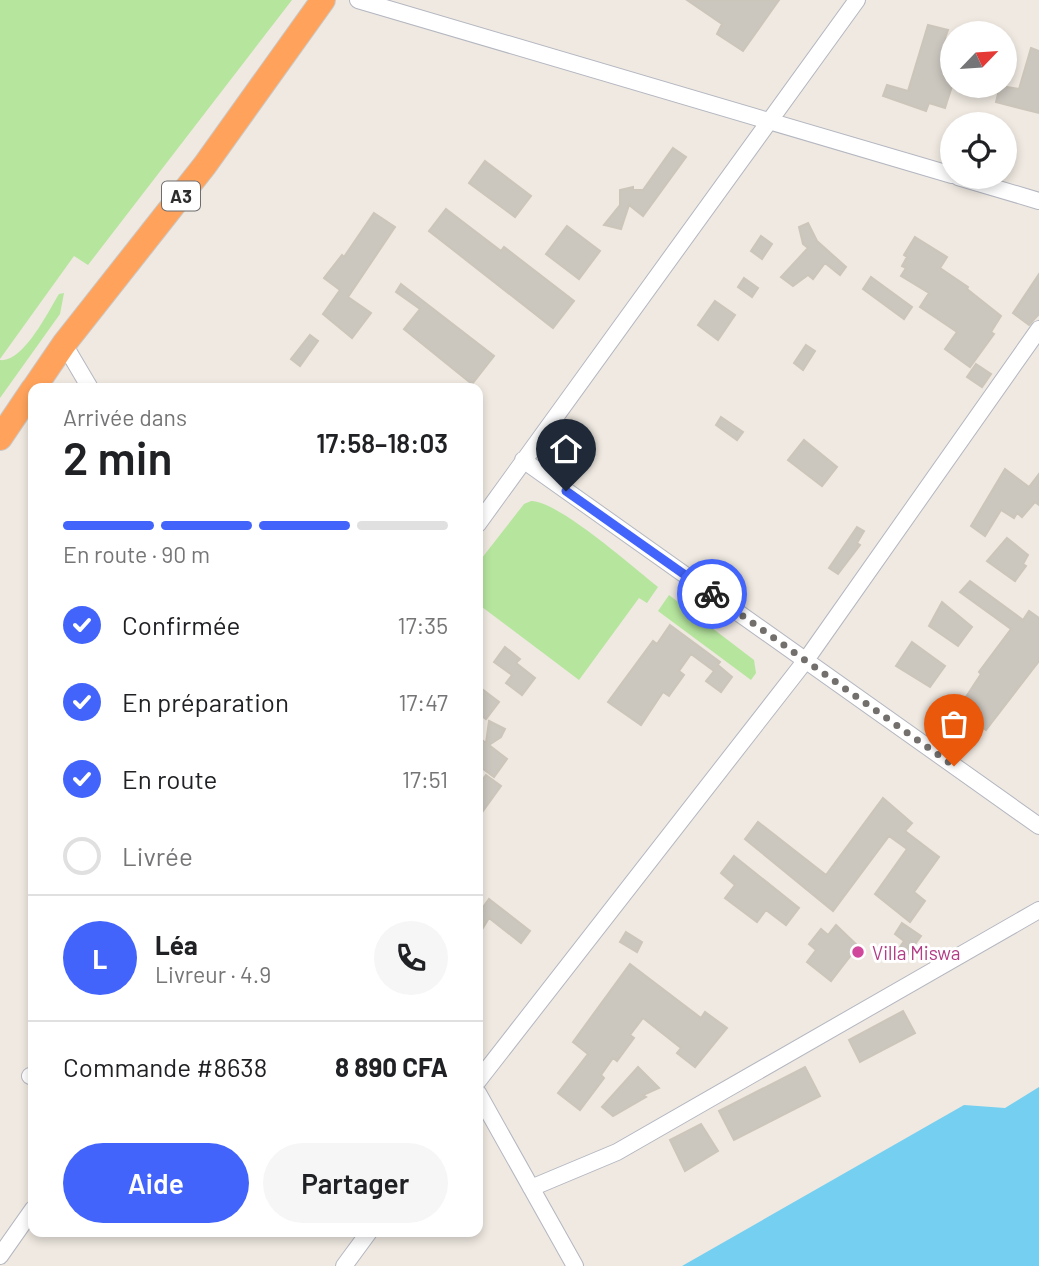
<!DOCTYPE html>
<html lang="fr">
<head>
<meta charset="utf-8">
<style>
	body { margin:0; font-family:Barlow,sans-serif; background:#f6f6f6; color:#202124; height:100vh; display:flex; flex-direction:column; font-size:26px; white-space:nowrap }
	* { box-sizing:border-box; margin:0 }
	p { font-size:23px; color:#757577 }
	.icon { flex:none; width:38px; height:38px; fill:none; stroke:currentColor; stroke-width:2; stroke-linecap:round; stroke-linejoin:round }
	.map { position:relative; flex:1; overflow:hidden }
	.details { position:absolute; left:28px; top:383px; width:455px; height:854px; display:flex; flex-direction:column; background:#fff; border-radius:14px; box-shadow:0 4px 10px #0003 }
	.details>* { flex:none }
	.needle { width:46px; rotate:65deg }
	.buttons { position:absolute; left:940px; top:21px; display:grid; gap:14px }
	.buttons a { display:grid; place-items:center; width:77px; height:77px; border-radius:50%; background:#fff; box-shadow:0 4px 10px #0003; font-size:35px }
	.pin { position:absolute; display:grid; place-items:center; width:60px; height:60px; color:#fff; margin:-72px -30px; border-radius:50% 50% 50% 0; rotate:-45deg; box-shadow:0 0 7px #0007 }
	.pin .icon { rotate:45deg }
	.courier { position:absolute; display:grid; place-items:center; width:70px; height:70px; margin:-35px; border:5px solid #4264fb; border-radius:50%; background:#fff; color:#222; box-shadow:0 2px 9px #0007 }
	.summary em { font-style:normal; font-weight:600 }
	.summary div { display:flex; flex-direction:column-reverse }
	.summary { display:flex; align-items:center; justify-content:space-between; height:119px; padding:0 35px }
	h1 { font-size:46px; font-weight:600; line-height:52px }
	.bar { display:grid; grid-template-columns:repeat(4,1fr); gap:10px 7px; align-content:center; height:84px; padding:0 35px }
	.bar i { height:9px; border-radius:5px; background:#e0e0e0 }
	.bar .selected { background:#4264fb }
	.bar p { grid-column:span 4 }
	.line { display:flex; align-items:center; gap:18px; padding:0 35px; border-top:2px solid #e0e0e0 }
	.line div { flex:1 }
	.round { display:grid; place-items:center; flex:none; width:74px; height:74px; border-radius:37px; background:#f6f6f6 }
	ol { padding:0 35px; list-style:none }
	li { display:flex; align-items:center; gap:21px; height:77px }
	li p { margin-inline-start:auto }
	li .icon { padding:7px; border-radius:50%; background:#4264fb; color:#fff; stroke-width:4 }
	li:last-child { color:#757577 }
	li i { width:38px; height:38px; border:4px solid #e0e0e0; border-radius:50% }
	.cta { display:flex; gap:14px; margin-top:auto; padding:14px 35px }
	.cta a { flex:1; height:80px; border-radius:42px; background:#4264fb; color:#fff; font-size:28px; font-weight:600; line-height:80px; text-align:center }
	.cta a+a { background:#f6f6f6; color:#202124 }
	.map>svg:first-child { display:block }
	.green { fill:#b6e59e }
	.water { fill:#75cff0 }
	.building { fill:#cbc7bf; stroke:#cbc5ba; stroke-width:2 }
	.lines { fill:none; stroke-linecap:round; stroke-linejoin:round }
	.minor-casing { stroke:#b4b7c1; stroke-width:18 }
	.highway-casing { stroke:#c9c9c9; stroke-width:26 }
	.minor { stroke:#fff; stroke-width:16 }
	.highway { stroke:#ffa35c; stroke-width:24 }
	.done { stroke:#726f6d; stroke-width:7; stroke-dasharray:0 12.6 }
	.route { stroke:#4264fb; stroke-width:9 }
	.hotel-dot { fill:#d1479c; stroke:#fff; stroke-width:2.5 }
	.labels { text-anchor:middle; dominant-baseline:central; stroke-width:6; stroke-linejoin:round; paint-order:stroke }
	.shield { fill:#fff; stroke:#6d6d6d; stroke-width:2 }
	.shield-label { font-size:18px; font-weight:bold; fill:#2e2e2e }
	.hotel-label { font-size:19px; fill:#b23c85; stroke:#fff; text-anchor:start }
</style>
</head>
<body>
<div class="map">
<svg width="1039" height="1266" viewBox="0 0 1039 1266">
	<rect width="100%" height="100%" fill="#efe9e1"/>
	<path class="green" d="M0,0H292L88,265L74,256L0,359Z
		M64,293L60,314L0,398V360C23,363 48,312 59,294Z
		M531,501C557,500 634,568 658,587L647,603L639,598L579,680L478,604V563L524,504Z
		M669,595L754,660L756,673L751,680L658,611Z"/>
	<path class="water" d="M1039,1087V1266H682L964,1105L1005,1108Z"/>
	<path class="building" d="M687,0H779L743,51L717,34L722,24Z
		M928,25L948,30L945,38L952,40V86L945,108L929,103L926,111L883,96L887,85L908,91Z
		M1031,48L1039,51V113L996,102L1000,86L1019,89Z
		M673,148L686,157L643,216L629,205L621,229L604,225L620,205V190L633,187V190H643Z
		M485,161L531,196L515,217L469,183Z
		M446,209L501,251L504,247L574,301L553,328L429,231Z
		M374,213L395,227L348,297L371,313L352,338L323,314L340,290L324,278L342,255L344,257Z
		M808,223L817,241L846,267L840,275L825,263L813,279L808,275L793,286L781,277L808,248L803,244L799,227Z
		M567,226L600,251L579,279L546,254Z
		M761,236L772,244L762,259L751,251Z
		M915,237L947,257L940,268L968,287L967,289L1001,316L991,332L994,334L970,367L945,349L957,332L920,307L929,293L901,276L906,268L902,266L907,257L904,255Z
		M1039,274V314L1029,325L1013,313Z
		M871,277L912,307L904,319L863,289Z
		M744,278L758,288L752,297L738,287Z
		M401,284L494,356L472,384L404,329L420,309L396,292Z
		M715,301L735,315L718,340L698,325Z
		M310,335L318,341L300,366L291,359Z
		M806,345L815,351L803,370L794,363Z
		M976,364L991,374L982,387L967,377Z
		M721,417L743,432L737,440L716,425Z
		M804,440L837,467L822,486L788,460Z
		M1005,469L1029,487L1039,474V505L1035,502L1022,517L1017,513L1014,518L1001,510L985,536L971,526Z
		M857,527L864,531L857,543L860,545L838,574L829,568Z
		M1007,538L1028,555L1023,564L1026,566L1015,581L987,561Z
		M970,581L1023,620L1029,611L1039,618V661L986,730L969,718L971,715L960,706L981,674L979,672L1011,629L960,592Z
		M942,602L972,627L958,646L929,626Z
		M670,625L720,662L716,667L718,665L732,677L721,692L706,681L714,671L691,654L679,671L684,675L669,696L663,692L641,725L608,702L653,641L657,644Z
		M912,642L945,666L930,687L896,666Z
		M505,647L520,659L516,663L535,678L522,695L506,683L512,675L494,662Z
		M482,689L499,702L486,719L478,713V694Z
		M489,721L505,729L501,737L489,745L507,759L494,777L478,765V737L486,743Z
		M486,775L501,786L478,818V785Z
		M883,798L912,823L905,831L939,857L914,892L925,901L910,922L875,894L907,849L889,836L833,911L745,839L758,822L826,875Z
		M734,856L799,908L786,925L766,910L757,922L725,898L735,885L721,873Z
		M489,899L530,931L521,943L489,918L478,936V914Z
		M902,923L921,936L905,958L897,951L904,941L895,934Z
		M836,925L858,946L831,981L807,962L816,950L809,944L821,929L828,935Z
		M626,932L642,942L637,952L620,942Z
		M630,964L701,1018L705,1012L727,1028L695,1067L677,1053L681,1048L643,1018L630,1035L634,1038L617,1061L613,1058L601,1075L604,1078L580,1110L558,1093L588,1054L573,1042Z
		M903,1011L915,1033L860,1062L849,1040Z
		M638,1067L659,1088L643,1095L646,1097L613,1116L602,1107Z
		M805,1067L820,1096L734,1140L719,1111Z
		M701,1124L718,1151L685,1171L670,1140Z"/>
	<g class="lines">
		<g class="minor-casing">
			<path id="minor" d="M358,0L952,175
				M958,177L1039,201
				M64,344L90,388
				M523,460L1039,826
				M478,524L857,0
				M30,1076L33,1077
				M478,1081L806,660L1039,329
				M478,1093L575,1266
				M531,1188L617,1152L1039,910
				M0,1256L33,1209
				M344,1266L369,1232"/>
		</g>
		<g class="highway-casing">
			<path id="highway" d="M34,388L64,344L205,165L323,0
				M0,438L33,389"/>
		</g>
		<use href="#minor" class="minor"/>
		<use href="#highway" class="highway"/>
	</g>
	<g class="lines">
		<path class="done" d="M712,594L954,766"/>
		<path class="route" d="M566,491L712,594"/>
	</g>
	<circle class="hotel-dot" cx="858" cy="952" r="7"/>
	<g class="labels">
		<rect class="shield" x="162" y="181.5" width="38" height="29" rx="5"/>
		<g class="shield-label">
			<text x="181" y="196">A3</text>
		</g>
		<g class="hotel-label">
			<text x="872" y="952">Villa Miswa</text>
		</g>
	</g>
</svg>
<div class="buttons">
<a><svg class="needle" viewBox="-14 -14 28 28"><path d="M0-13l5 13h-10z" fill="#e53935"/><path d="M0 13l5-13h-10z" fill="#757577"/></svg></a>
<a><svg class="icon" aria-label="locate" viewBox="0 0 24 24"><circle cx="12" cy="12" r="6"/><path d="M12 2v4M12 18v4M2 12h4M18 12h4"/></svg></a>
</div>
<div class="pin" style="left:954px;top:766px;background:#ea580c"><svg class="icon" aria-label="bag" viewBox="0 0 24 24"><path d="M5 8h14l-1 12H6zM9 8a3 3 0 0 1 6 0"/></svg></div>
<div class="pin" style="left:566px;top:491px;background:#1f2937"><svg class="icon" aria-label="home" viewBox="0 0 24 24"><path d="M3 11l9-7 9 7M6 9v11h12V9"/></svg></div>
<div class="courier" style="left:712px;top:594px"><svg class="icon" aria-label="bike" viewBox="0 0 24 24"><circle cx="6" cy="16" r="4"/><circle cx="18" cy="16" r="4"/><path d="M6 16l4-8h5l3 8M10 8l3 8H6M13 5h3"/></svg></div>
<section class="details">
<div class="summary"><div><h1>2 min</h1><p>Arrivée dans</p></div><em>17:58–18:03</em></div>
<div class="bar"><i class="selected"></i><i class="selected"></i><i class="selected"></i><i></i><p>En route · 90 m</p></div>
<ol>
<li><svg class="icon" aria-label="check" viewBox="0 0 24 24"><path d="M5 12l5 5 9-10"/></svg>Confirmée<p>17:35</p></li>
<li><svg class="icon" aria-label="check" viewBox="0 0 24 24"><path d="M5 12l5 5 9-10"/></svg>En préparation<p>17:47</p></li>
<li><svg class="icon" aria-label="check" viewBox="0 0 24 24"><path d="M5 12l5 5 9-10"/></svg>En route<p>17:51</p></li>
<li><i></i>Livrée</li>
</ol>
<div class="line" style="height:126px"><b class="round" style="background:#4264fb;color:#fff">L</b><div><b>Léa</b><p>Livreur · 4.9</p></div><a class="round"><svg class="icon" aria-label="phone" viewBox="0 0 24 24"><path d="M5 4h4l2 5-3 2q2 4 5 5l2-3 5 2v4C11 20 4 13 5 4z"/></svg></a></div>
<div class="line" style="height:91px"><div>Commande #8638</div><b>8 890 CFA</b></div>
<div class="cta"><a>Aide</a><a>Partager</a></div>
</section>
</div>
</body>
</html>
